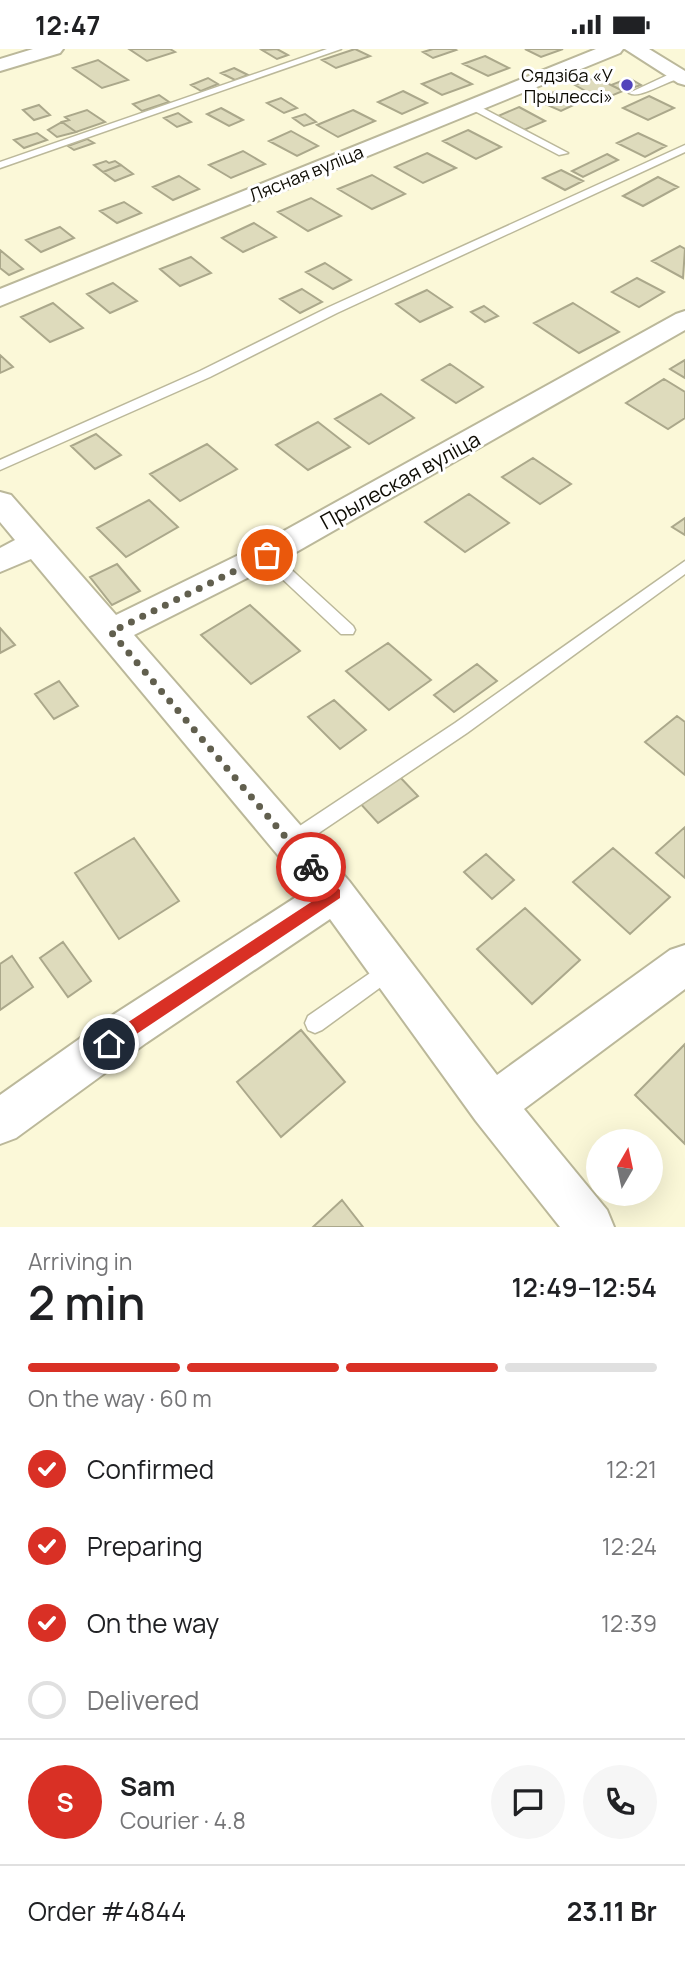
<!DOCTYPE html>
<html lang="en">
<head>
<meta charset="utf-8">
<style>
	body { margin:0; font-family:Manrope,sans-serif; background:#f6f6f6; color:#202124; height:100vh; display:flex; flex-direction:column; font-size:26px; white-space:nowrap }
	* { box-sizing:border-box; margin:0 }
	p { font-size:23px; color:#757577 }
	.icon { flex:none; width:38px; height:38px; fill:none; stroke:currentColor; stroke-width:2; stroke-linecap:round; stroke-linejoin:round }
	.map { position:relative; height:1178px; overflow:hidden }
	.panel { display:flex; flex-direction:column; background:#fff; flex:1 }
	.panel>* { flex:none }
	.needle { width:46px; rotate:9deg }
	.tools { position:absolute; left:586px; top:1080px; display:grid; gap:14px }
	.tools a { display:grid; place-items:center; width:77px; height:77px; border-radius:50%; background:#fff; box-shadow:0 7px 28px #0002; font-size:35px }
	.pin { position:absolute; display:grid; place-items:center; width:60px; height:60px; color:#fff; margin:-30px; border:4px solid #fff; border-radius:50%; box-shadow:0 2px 7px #0007 }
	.courier { position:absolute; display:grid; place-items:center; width:70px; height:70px; margin:-35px; border:5px solid #d93025; border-radius:50%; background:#fff; color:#222; box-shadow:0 2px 9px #0007 }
	.head em { font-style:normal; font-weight:600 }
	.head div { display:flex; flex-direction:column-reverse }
	.head { display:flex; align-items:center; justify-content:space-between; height:119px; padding:0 28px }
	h1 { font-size:46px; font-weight:600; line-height:52px }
	.bar { display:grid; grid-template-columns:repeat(4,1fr); gap:10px 7px; align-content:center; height:84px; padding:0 28px }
	.bar i { height:9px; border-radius:5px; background:#e0e0e0 }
	.bar .current { background:#d93025 }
	.bar p { grid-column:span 4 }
	.line { display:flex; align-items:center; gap:18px; padding:0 28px; border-top:2px solid #e0e0e0 }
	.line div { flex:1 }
	.round { display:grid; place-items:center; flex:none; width:74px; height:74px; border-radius:37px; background:#f6f6f6 }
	ol { padding:0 28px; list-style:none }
	li { display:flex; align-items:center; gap:21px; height:77px }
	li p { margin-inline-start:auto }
	li .icon { padding:7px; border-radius:50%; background:#d93025; color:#fff; stroke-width:4 }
	li:last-child { color:#757577 }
	li i { width:38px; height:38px; border:4px solid #e0e0e0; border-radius:50% }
	.status { display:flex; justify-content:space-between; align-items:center; height:49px; padding:0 35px; background:#fff; direction:ltr }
	.status svg { height:19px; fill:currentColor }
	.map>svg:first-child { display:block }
	.building { fill:#dedbbc; stroke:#aba88b; stroke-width:2 }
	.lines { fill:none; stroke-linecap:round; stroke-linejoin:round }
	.service-casing { stroke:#bbb89a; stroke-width:3 }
	.minor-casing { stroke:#bbb89a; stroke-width:4 }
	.service { fill:#fff; fill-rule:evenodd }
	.minor { fill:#fff; fill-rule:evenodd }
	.route { fill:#d93025 }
	.done { stroke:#615f4e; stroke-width:7; stroke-dasharray:0 12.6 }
	.poi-dot { fill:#5144bb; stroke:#fff; stroke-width:2.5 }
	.labels { text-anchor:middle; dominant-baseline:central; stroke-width:6; stroke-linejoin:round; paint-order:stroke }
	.far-poi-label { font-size:18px; fill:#0e0c04; stroke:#fff; text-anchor:end }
	.far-street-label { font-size:18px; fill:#0e0c04; stroke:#fff }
	.street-label { font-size:21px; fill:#0e0c04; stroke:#fff }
</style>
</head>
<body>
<div class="status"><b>12:47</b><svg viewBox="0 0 49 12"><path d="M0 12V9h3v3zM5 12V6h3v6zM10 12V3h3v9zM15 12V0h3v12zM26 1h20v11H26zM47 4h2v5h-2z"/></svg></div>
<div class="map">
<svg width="685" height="1178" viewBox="0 0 685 1178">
	<rect width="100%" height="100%" fill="#fbf8d8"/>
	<path class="building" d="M129,0H170L175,3L147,12Z
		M277,0L288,6L277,10L262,1Z
		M355,0L370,7L336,19L322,11Z
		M433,0H454L456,1L433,9L423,3Z
		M525,0H563L541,8Z
		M485,7L509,19L488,27L463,15Z
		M98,11L128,31L102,39L73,19Z
		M234,19L248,26L235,31L221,24Z
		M451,24L472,35L442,46L422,35Z
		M597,28L611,36L623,42L601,51L575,36Z
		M208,29L218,35L201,42L191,36Z
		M629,29L641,36L623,42L611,36Z
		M403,42L427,54L402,65L378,53Z
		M556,42L580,53L561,62L536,51Z
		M159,46L169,53L142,62L133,55Z
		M649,47L674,59L648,71L623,59Z
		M281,49L297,59L284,64L267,54Z
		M39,56L50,66L34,71L23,61Z
		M519,58L545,72L524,81L498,67Z
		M221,59L243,71L229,77L207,65Z
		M87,61L105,73L76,83L62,73L69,71L65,68Z
		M353,61L375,72L338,88L317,76Z
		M178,64L191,73L177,78L164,69Z
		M305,65L316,73L304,77L293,69Z
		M62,73L76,83L57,88L48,81Z
		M468,81L501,98L476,110L443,92Z
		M291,82L318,97L297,107L269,92Z
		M37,84L47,91L24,99L14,91Z
		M638,84L666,97L645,108L617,94Z
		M87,90L94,94L74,101L68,97Z
		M243,102L265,115L231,129L209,116Z
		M427,104L456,119L423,134L395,118Z
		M607,105L618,111L583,128L572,122Z
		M106,112L109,114L115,112L121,116L103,123L94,116Z
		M121,116L133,125L115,132L103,123Z
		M561,121L583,132L565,141L543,129Z
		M372,126L405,145L372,160L338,140Z
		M179,127L199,140L173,151L153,138Z
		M658,128L678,138L643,157L623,147Z
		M311,149L341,167L308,182L278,163Z
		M124,153L141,164L117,174L100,162Z
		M254,174L276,188L243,203L222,189Z
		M60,178L74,189L41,203L26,191Z
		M680,197L685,200L683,229L652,212Z
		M0,201L23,220L9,226L0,219Z
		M191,208L211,224L180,237L160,220Z
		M325,214L351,231L333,240L306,223Z
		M637,229L664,243L639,258L612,243Z
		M113,234L137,252L110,264L87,245Z
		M302,240L322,253L300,264L280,250Z
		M427,241L452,258L420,273L396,255Z
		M53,254L83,279L50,293L21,268Z
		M573,254L619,283L579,304L534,274Z
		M484,257L498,267L485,273L471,263Z
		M0,306L13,318L0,324Z
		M685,311V329L670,320Z
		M450,315L483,338L456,354L422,331Z
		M664,330L685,343V369L668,380L626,354Z
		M381,345L414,369L369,395L335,370Z
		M318,373L350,398L308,421L276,396Z
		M96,385L121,406L95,420L71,397Z
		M207,395L237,420L180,452L150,425Z
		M533,409L571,435L540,455L502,428Z
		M469,445L509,474L465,503L425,473Z
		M149,451L178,478L126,508L97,479Z
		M685,469V486L672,478Z
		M117,515L140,542L112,556L90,528Z
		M250,556L300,602L251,635L201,586Z
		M0,579L15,596L0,604Z
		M388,594L431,631L389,661L346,622Z
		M477,615L497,632L454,663L434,646Z
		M59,632L78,657L54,670L35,645Z
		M334,651L366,681L340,700L308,668Z
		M677,667L685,673V726L645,693Z
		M398,726L418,747L378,774L358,752Z
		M685,778V829L656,804Z
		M134,789L179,852L119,890L75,824Z
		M613,799L670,848L630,885L573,833Z
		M486,805L514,831L492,850L464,823Z
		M525,859L580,911L532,955L477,900Z
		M63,893L91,932L68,948L40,909Z
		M12,907L33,938L0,961V915Z
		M301,981L345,1033L281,1088L237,1033Z
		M685,995V1095L635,1046Z
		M342,1151L363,1178H313Z"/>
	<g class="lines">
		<g class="service-casing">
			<path id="service" d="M327,0H341L0,119V113Z
				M685,23V29C669,29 641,51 629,44L672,24Z
				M467,54H473L568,104L559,106L467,58Z
				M685,96V103L337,264L210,328L0,421V411L200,322L329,258Z
				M266,501L271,502L353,577L355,581L353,585H341L261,510L259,506Z
				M685,512V525L467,684L295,800L289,802L283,800L280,794L283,788L455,674Z
				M389,911L396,913L399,920L396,927L322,981L315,984L308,981L305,974L308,967Z"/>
		</g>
		<g class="minor-casing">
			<path id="minor" d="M33,0H63L60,4L0,22V10Z
				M596,0H623L620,4L0,257V240Z
				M625,0H649L685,22V36L678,34Z
				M685,262V281L277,514L134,586L349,832L497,1026L670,901L685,896V940L524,1060L607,1161L614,1178H560L476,1072L330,870L146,994L16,1089L0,1095V1046L116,964L307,841L31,510L0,523V499L15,491L0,473V443L11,446L116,566L255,498L676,265Z"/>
		</g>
		<use href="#service" class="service"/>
		<use href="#minor" class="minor"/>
	</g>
	<path class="route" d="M311,813L340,841V849L114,1000L109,1002L104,1000L102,995L104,989L325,844L304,818Z"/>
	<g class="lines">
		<path class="done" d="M267,506L111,583L311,818"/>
	</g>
	<circle class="poi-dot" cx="627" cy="36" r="7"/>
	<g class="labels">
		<g class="far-poi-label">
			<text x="613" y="26">Сядзіба «У<tspan x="613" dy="21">Прылессі»</tspan></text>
		</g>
		<g class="far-street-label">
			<text transform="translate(306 124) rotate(-22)">Лясная вуліца</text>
		</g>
		<g class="street-label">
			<text transform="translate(400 431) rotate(-29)">Прылеская вуліца</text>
		</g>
	</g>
</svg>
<div class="tools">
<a><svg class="needle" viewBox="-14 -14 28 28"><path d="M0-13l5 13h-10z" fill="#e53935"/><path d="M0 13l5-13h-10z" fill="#757577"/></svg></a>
</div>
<div class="pin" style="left:267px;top:506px;background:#ea580c"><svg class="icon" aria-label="bag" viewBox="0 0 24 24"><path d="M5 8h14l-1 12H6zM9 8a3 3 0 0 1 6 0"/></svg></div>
<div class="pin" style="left:109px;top:995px;background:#1f2937"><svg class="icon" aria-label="home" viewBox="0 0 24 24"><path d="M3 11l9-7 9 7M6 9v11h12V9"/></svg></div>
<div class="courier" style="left:311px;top:818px"><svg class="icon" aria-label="bike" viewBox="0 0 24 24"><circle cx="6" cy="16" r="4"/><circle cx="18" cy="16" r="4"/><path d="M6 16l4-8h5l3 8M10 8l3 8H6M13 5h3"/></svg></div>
</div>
<section class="panel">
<div class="head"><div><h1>2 min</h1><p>Arriving in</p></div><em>12:49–12:54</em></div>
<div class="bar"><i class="current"></i><i class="current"></i><i class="current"></i><i></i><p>On the way · 60 m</p></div>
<ol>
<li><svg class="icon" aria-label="check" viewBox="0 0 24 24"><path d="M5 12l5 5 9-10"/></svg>Confirmed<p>12:21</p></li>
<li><svg class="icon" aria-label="check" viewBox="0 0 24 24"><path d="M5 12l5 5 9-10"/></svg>Preparing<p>12:24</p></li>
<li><svg class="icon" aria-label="check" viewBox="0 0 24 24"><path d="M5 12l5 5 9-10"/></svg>On the way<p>12:39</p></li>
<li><i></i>Delivered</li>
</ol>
<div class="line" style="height:126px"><b class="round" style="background:#d93025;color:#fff">S</b><div><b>Sam</b><p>Courier · 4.8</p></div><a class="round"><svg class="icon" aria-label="chat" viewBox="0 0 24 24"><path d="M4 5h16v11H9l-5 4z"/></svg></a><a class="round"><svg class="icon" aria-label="phone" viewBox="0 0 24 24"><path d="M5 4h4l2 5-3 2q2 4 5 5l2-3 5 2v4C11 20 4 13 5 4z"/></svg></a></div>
<div class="line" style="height:91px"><div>Order #4844</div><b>23.11 Br</b></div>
</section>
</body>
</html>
